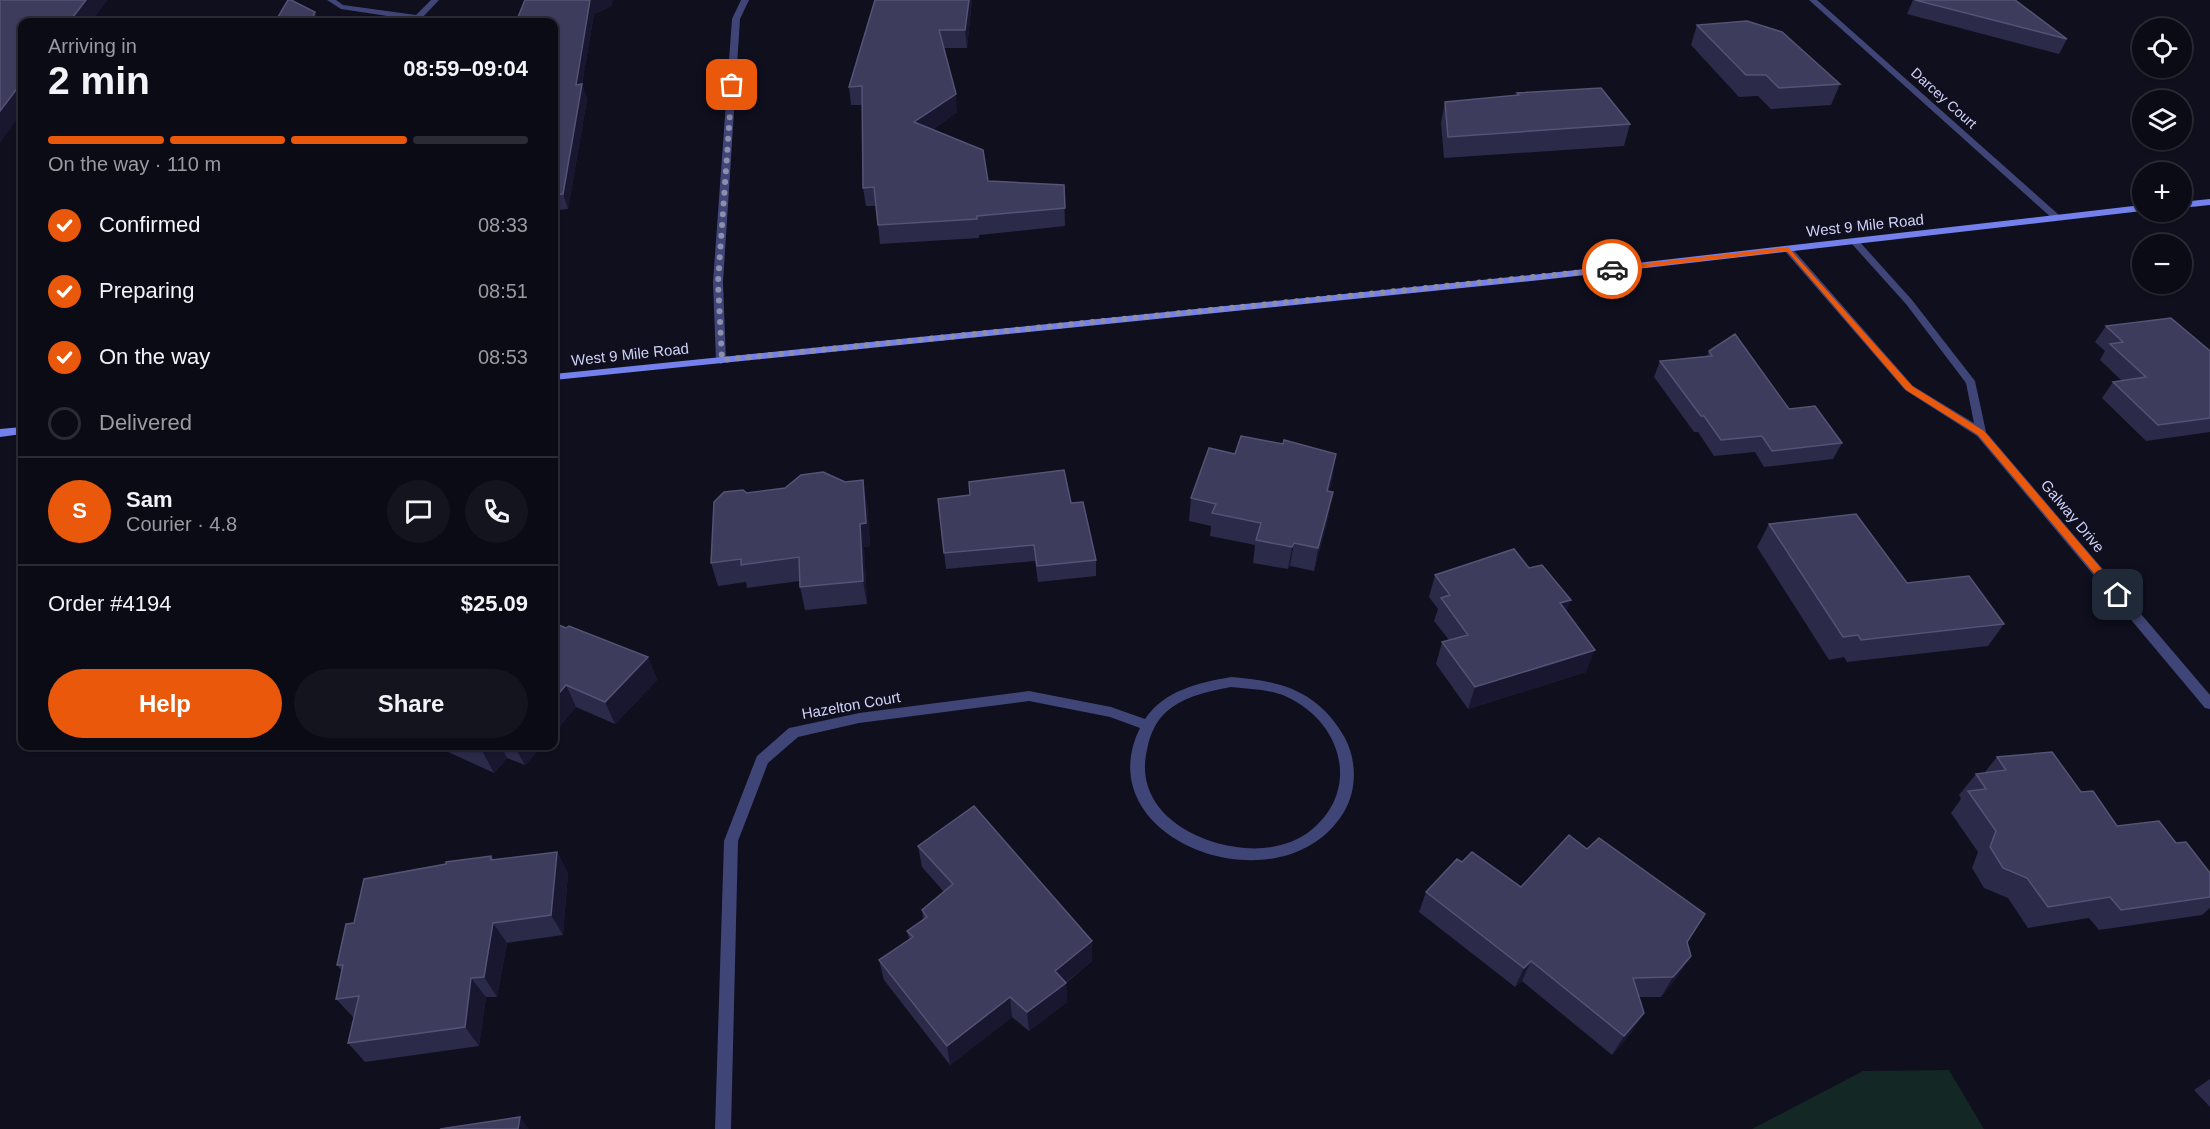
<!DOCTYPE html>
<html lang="en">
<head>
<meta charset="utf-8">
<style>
	body { margin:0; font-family:Arial,sans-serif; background:#14141f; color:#f1f3f6; height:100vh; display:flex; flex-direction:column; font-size:22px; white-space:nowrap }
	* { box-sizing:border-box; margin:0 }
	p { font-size:20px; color:#9a9ba1 }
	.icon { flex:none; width:33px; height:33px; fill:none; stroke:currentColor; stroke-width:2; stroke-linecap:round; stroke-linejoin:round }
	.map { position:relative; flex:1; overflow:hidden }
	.sheet { position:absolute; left:18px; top:18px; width:540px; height:732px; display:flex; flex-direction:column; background:#0b0b16; border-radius:12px; box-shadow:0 2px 4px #0004,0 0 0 2px #2b2b35 }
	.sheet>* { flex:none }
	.fabs { position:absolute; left:2132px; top:18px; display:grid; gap:12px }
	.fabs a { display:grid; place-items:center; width:60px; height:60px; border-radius:50%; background:#0b0b16; box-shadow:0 2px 4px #0004,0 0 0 2px #2b2b35; font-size:30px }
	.pin { position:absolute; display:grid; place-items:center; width:51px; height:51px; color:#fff; margin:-26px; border-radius:12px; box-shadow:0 3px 9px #0006 }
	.courier { position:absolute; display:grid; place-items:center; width:60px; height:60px; margin:-30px; border:4px solid #ea580c; border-radius:50%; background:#fff; color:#222; box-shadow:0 2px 8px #0007 }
	.head em { font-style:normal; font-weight:600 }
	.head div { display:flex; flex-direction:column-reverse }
	.head { display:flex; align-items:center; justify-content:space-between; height:102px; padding:0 30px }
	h1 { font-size:39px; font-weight:600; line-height:45px }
	.bar { display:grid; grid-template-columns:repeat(4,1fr); gap:9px 6px; align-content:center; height:72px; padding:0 30px }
	.bar i { height:8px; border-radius:4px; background:#2b2b35 }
	.bar .on { background:#ea580c }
	.bar p { grid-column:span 4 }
	.line { display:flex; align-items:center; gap:15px; padding:0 30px; border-top:2px solid #2b2b35 }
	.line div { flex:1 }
	.round { display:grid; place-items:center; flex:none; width:63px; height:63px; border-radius:32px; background:#14141f }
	ol { padding:0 30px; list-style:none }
	li { display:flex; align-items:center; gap:18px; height:66px }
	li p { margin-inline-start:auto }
	li .icon { padding:6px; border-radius:50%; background:#ea580c; color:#fff; stroke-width:4 }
	li:last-child { color:#9a9ba1 }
	li i { width:33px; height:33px; border:3px solid #2b2b35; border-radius:50% }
	.cta { display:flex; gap:12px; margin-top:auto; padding:12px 30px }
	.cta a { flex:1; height:69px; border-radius:36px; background:#ea580c; color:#fff; font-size:24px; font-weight:600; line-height:69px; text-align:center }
	.cta a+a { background:#14141f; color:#f1f3f6 }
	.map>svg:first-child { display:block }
	.green { fill:#132724 }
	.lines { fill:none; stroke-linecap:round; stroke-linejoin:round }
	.street { fill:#404577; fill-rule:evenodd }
	.secondary { fill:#7481ed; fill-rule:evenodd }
	.wall { fill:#2b2a49 }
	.shaded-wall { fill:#191730 }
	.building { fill:#3d3c5c; stroke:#545375; stroke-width:1.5 }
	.route { fill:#ea580c }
	.done { stroke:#8d8eac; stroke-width:6; stroke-dasharray:0 10.8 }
	.labels { text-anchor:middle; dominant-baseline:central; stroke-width:6; stroke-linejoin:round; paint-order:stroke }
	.far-street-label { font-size:14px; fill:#d1d2f9; stroke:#0f0f1e }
	.street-label { font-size:15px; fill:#d1d2f9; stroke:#0f0f1e }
</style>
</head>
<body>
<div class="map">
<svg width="2210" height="1129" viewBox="0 0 2210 1129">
	<rect width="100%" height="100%" fill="#0f0f1e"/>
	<path class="green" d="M1949,1070L1984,1129H1752L1863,1071Z"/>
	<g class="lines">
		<path class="street" d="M327,0H336L343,5L416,15L431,0H439L422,18L421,22H415L414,20L341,9Z
			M741,0H749L740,19L723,282L726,361L721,364L716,361L713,282L732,19Z
			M1809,0H1817L2059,215V219H2053Z
			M1855,239L1858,240L1912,300L1975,381L1986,432L2210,695V709L2205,708L1977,436L1905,390L1783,249L1788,246L1791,247L1913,386L1974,423L1966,383L1906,304L1852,244V240Z
			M1231,677C1282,681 1318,691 1345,738C1357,761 1357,790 1344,812C1283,913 1084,841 1140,728L1110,717L1029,701L859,723L798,737L768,763L738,841L731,1129H715L724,841L757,756L789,728L794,727L859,713L1029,691L1111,707L1145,719C1165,690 1198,683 1231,677ZM1231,687C1249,689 1268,689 1285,696C1342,721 1362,790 1310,831C1292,845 1267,850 1245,848C1194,844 1133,810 1147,750C1150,733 1157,718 1171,708C1189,695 1210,691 1231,687Z"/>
		<path class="secondary" d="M2210,199V205L2181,208V202Z
			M2142,205V211L1550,279L554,380V374L1550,273Z
			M22,427V434L0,437V429Z"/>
	</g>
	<path class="wall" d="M875,0H972L967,48H944L957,112L932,130L988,181L1064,185L1065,226L979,235V238L880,244L876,206H866L863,188L862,105H851L849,87Z
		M1913,0H2015L2067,39L2059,54L1907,14Z
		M612,6L594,14L582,84L587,99L568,209L556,210L554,222V22Z
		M1697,25L1840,84L1831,105L1771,109L1758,96L1739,97L1691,45Z
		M1517,93L1630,124L1624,146L1444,158L1441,123L1445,102L1516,95Z
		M2106,326L2210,351V432L2146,441L2102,398L2113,382L2122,381L2100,360L2105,351L2095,342Z
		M1709,351L1789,409L1842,443L1833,459L1764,467L1755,452L1714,456L1698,432H1694L1654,377L1660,361L1707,356Z
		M1333,477L1329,492V515L1314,571L1290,566L1288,569L1253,563L1255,545L1210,536L1211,526L1189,521L1191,498Z
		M747,493L867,503L870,546L864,547L867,604L805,610L800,587V581L747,588L746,582L718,586L711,563Z
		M938,499L1071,503L1096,560V576L1038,582L1035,561L946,569Z
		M1769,524L1907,583L2004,624L1988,646L1847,662L1844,657L1829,660L1757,547Z
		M1529,568L1566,612L1586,672L1468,709L1436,664L1442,642L1449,640L1434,621L1438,609L1429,597L1435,575Z
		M554,623L648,657L657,680L615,724L576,707L554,733Z
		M435,746H542L525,765L507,758L494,773Z
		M1997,757L2081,792L2117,826L2176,843L2210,873V908L2202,915L2099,930L2089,918L2028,928L2008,898L1984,888L1972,868L1978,852L1951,813L1961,799L1959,795L1976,774L1984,773Z
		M918,846L1092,941V961L1066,983L1067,1002L1029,1031L1012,1017L950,1065L884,980L879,960L909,939L907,931L923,920L922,910L944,892L922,867Z
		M557,852L568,873L563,935L507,943L497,997H486L479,1046L365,1062L348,1043L354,1018L336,999L342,971L337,965L354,923L491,856L494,860Z
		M1462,862L1521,887L1687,942L1678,976L1661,997H1639L1632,1032L1612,1055L1522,981L1515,987L1419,912L1426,892Z
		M2210,1079V1107L2194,1090Z"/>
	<path class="shaded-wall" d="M86,0H108L91,22H69Z
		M590,0H613L612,6L594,14L582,84L587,99L568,209L563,194L576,85Z
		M969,0H972L967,48L965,30Z
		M315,12L320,22H311Z
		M22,82V113L0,143V111Z
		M956,94L957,112L916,141L914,122Z
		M554,202L556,210L554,222Z
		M1336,454L1333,477L1323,514L1327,491Z
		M863,480L867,503L870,546L864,547L867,604L863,581L860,524Z
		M1333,492L1329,515L1314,571L1318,548Z
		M1294,543L1290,566L1288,569L1292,547Z
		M1571,600L1562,623L1560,603Z
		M1595,650L1586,672L1468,709L1475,687Z
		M648,657L657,680L615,724L605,702Z
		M566,685L576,707L554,733V699Z
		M487,746H501L507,758L494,773L482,751Z
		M514,746H542L525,765Z
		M557,852L568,873L563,935L551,915Z
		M493,923L507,943L497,997L484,977Z
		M1092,941V961L1061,986L1066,983L1067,1002L1029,1031L1027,1012L1055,971Z
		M1691,956L1678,976L1661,997L1673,977Z
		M1531,961L1522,981L1515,987L1524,968Z
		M471,978L486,997L479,1046L465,1027Z
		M1010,997L1012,1017L950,1065L947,1046Z
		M1644,1013L1632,1032L1612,1055L1624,1036Z
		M520,1117L529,1129H518Z"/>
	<path class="building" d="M0,0H86L69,22H22V82L0,111Z
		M288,0H291L315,12L311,22H275Z
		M525,0H590L576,85L582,84L563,194L554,195V22H516Z
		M875,0H969L965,30H939L956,94L914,122L983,150L988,181L1064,185L1065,208L977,216V219L878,225L874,187L863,188L862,86L849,87Z
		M1915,0H2015L2067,39Z
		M1747,21L1782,32L1840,84L1779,88L1766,75H1746L1697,25Z
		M1601,88L1630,124L1448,137L1445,102L1519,95L1517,93Z
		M2171,318L2210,351V418L2158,425L2113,382L2146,377L2110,344L2123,342L2106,326Z
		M1735,334L1789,409L1815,406L1842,443L1772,451L1762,436L1721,440L1704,416H1701L1660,361L1712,356L1709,351Z
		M1241,436L1283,444L1284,440L1336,454L1327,491L1333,492L1318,548L1294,543L1292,547L1256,540L1261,523L1212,513L1216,504L1191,498L1209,448L1235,454Z
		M1064,470L1071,503L1083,502L1096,560L1037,566L1034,545L944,553L938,499L970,495L969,482Z
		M823,472L845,482L863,480L866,523L860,524L863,581L800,587L799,557L741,565V559L711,563L714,502L724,492L743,490L747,493L785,488L801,475Z
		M1856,514L1907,583L1969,576L2004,624L1861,640L1858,635L1843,637L1769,524Z
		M1514,549L1529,568L1542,565L1571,600L1560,603L1595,650L1475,687L1442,642L1468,635L1441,598L1450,595L1435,575Z
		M554,623L566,628L569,626L648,657L605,702L566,685L554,699Z
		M469,746H487L482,751Z
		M2052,752L2081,792L2093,791L2117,826L2159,821L2176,843L2186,842L2210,873V897L2121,910L2110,897L2048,907L2027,878L2003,868L1990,847L1996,831L1968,791L1986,789L1976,774L2006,770L1997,757Z
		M974,806L1092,941L1055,971L1066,983L1027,1012L1010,997L947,1046L879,960L913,937L907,931L927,917L922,910L953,884L918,846Z
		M1569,835L1587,849L1599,838L1705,914L1687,942L1691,956L1673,977L1633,978L1644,1013L1624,1036L1531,961L1524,968L1426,892L1457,859L1462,862L1472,852L1521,887Z
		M557,852L551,915L493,923L484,977L471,978L465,1027L348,1043L359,996L336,999L343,965H337L346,924L354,923L364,879L446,864V862L491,856V860Z
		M520,1117L518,1129H440Z"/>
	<path class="route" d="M1788,247L1912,386L1984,431L2122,593V598H2115L1978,435L1906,390L1787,251L1612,271L1608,269L1612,267Z"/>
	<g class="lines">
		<path class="done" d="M732,85L718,282L722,360L1612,269"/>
	</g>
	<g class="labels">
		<g class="far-street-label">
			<text transform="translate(1944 98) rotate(42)">Darcey Court</text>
		</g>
		<g class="street-label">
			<text transform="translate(1865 225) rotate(-6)">West 9 Mile Road</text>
			<text transform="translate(630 354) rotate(-6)">West 9 Mile Road</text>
			<text transform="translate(2073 516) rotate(50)">Galway Drive</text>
			<text transform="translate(851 705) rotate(-10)">Hazelton Court</text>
		</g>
	</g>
</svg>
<div class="fabs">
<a><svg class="icon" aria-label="locate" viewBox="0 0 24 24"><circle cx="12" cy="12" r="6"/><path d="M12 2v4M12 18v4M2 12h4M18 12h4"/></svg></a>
<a><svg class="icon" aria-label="layers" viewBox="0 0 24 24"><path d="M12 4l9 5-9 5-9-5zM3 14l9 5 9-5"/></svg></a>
<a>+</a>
<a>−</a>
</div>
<div class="pin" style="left:732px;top:85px;background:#ea580c"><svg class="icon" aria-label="bag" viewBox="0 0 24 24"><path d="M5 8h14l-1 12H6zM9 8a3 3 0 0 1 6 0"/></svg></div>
<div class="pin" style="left:2118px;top:595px;background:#1f2937"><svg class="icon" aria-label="home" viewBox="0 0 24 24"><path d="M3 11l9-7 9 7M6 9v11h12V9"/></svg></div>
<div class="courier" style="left:1612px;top:269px"><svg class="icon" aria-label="car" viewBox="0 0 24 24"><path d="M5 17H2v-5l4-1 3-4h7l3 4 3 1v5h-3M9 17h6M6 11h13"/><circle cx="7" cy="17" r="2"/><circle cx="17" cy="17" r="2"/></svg></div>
<section class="sheet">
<div class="head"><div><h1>2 min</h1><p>Arriving in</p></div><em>08:59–09:04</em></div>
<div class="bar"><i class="on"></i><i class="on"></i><i class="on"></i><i></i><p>On the way · 110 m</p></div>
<ol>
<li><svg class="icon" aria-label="check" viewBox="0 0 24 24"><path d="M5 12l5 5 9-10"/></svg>Confirmed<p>08:33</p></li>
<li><svg class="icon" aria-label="check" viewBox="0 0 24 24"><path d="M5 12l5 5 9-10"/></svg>Preparing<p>08:51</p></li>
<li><svg class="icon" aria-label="check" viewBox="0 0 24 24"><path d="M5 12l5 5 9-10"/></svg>On the way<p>08:53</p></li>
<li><i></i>Delivered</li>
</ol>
<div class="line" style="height:108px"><b class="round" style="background:#ea580c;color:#fff">S</b><div><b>Sam</b><p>Courier · 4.8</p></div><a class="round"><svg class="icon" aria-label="chat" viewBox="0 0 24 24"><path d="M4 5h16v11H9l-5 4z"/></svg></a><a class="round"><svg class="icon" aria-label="phone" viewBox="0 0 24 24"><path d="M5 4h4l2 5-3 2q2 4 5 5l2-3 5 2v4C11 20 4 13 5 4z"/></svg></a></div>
<div class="line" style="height:78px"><div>Order #4194</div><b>$25.09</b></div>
<div class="cta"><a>Help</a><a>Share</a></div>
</section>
</div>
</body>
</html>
